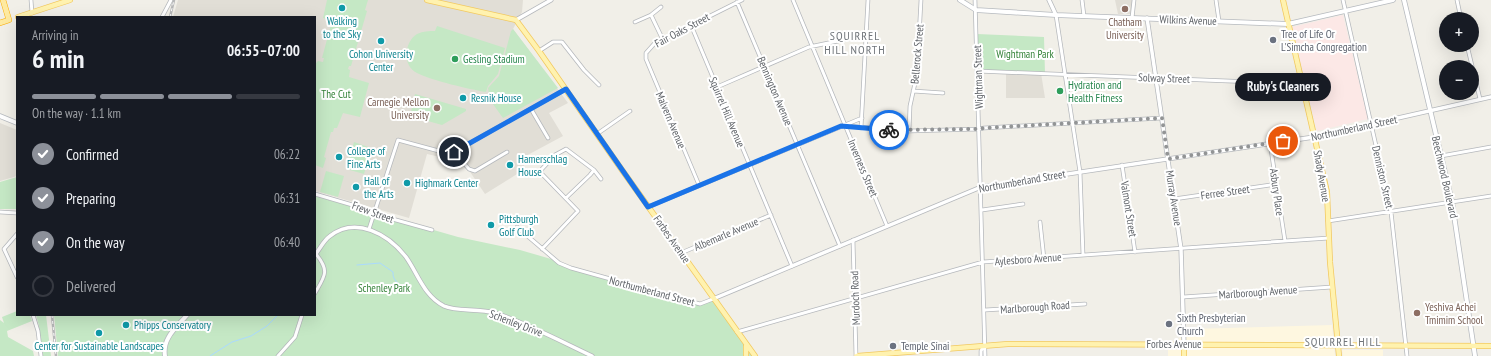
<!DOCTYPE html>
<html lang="en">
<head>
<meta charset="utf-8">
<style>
	body { margin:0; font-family:"PT Sans Narrow",sans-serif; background:#242831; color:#f1f3f6; height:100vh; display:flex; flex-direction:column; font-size:15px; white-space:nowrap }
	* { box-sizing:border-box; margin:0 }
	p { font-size:13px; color:#9ea1a6 }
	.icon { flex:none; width:22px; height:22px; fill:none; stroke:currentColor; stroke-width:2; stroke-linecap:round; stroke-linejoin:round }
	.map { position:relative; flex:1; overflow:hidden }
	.side { position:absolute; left:16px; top:16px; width:300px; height:300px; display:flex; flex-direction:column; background:#171b24; border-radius:0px; box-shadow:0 4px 16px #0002 }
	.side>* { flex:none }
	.controls { position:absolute; left:1439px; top:12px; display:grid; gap:8px }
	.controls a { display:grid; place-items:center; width:40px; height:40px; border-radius:50%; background:#171b24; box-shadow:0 4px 16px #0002; font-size:20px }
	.pin { position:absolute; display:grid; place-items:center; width:34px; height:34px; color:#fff; margin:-17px; border:2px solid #fff; border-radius:50%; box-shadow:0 1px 4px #0007 }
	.courier { position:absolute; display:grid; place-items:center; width:40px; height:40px; margin:-20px; border:3px solid #1a73e8; border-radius:50%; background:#fff; color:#222; box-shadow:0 1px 5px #0007 }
	.bubble { position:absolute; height:28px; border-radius:14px; background:#171b24; box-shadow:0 4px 16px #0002; font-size:13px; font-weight:700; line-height:28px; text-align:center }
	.headline em { font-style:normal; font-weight:700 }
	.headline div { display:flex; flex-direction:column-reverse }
	.headline { display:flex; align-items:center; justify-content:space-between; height:68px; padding:0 16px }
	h1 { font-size:26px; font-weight:700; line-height:30px }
	.bar { display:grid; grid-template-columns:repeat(4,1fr); gap:6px 4px; align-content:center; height:48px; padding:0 16px }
	.bar i { height:5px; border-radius:3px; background:#363941 }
	.bar .active { background:#8c9099 }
	.bar p { grid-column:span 4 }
	ol { padding:0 16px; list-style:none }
	li { display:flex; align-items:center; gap:12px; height:44px }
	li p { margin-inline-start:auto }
	li .icon { padding:4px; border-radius:50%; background:#8c9099; color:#fff; stroke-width:4 }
	li:last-child { color:#9ea1a6 }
	li i { width:22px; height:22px; border:2px solid #363941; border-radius:50% }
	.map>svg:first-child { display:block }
	.commercial { fill:#fef7e0 }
	.education { fill:#e1ded6 }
	.medical { fill:#fce8e6 }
	.green { fill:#c5e8c5 }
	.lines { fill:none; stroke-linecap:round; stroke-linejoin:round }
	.stream { stroke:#aadaff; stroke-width:1 }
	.minor-casing { stroke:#b5b8bc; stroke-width:4.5 }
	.tertiary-casing { stroke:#b5b8bc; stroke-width:5 }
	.secondary-casing { stroke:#b6babf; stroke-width:5.5 }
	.primary-casing { stroke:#f2c960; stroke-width:6 }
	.trunk-casing { stroke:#f9ab00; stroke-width:6 }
	.minor { stroke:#fff; stroke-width:3 }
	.tertiary { stroke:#fff; stroke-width:3.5 }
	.secondary { stroke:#fff; stroke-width:4 }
	.primary { stroke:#fff2af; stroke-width:4.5 }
	.trunk { stroke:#feeaa1; stroke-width:5 }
	.rail-casing { stroke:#b6b7b8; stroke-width:2.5 }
	.rail { stroke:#fff; stroke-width:1; stroke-dasharray:3; stroke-linecap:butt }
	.done { stroke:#929495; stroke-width:4; stroke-dasharray:0 7.2 }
	.route { stroke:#1a73e8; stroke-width:5 }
	.culture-dot { fill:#0f9aa8; stroke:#fff; stroke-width:1.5 }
	.education-dot { fill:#8d6e63; stroke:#fff; stroke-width:1.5 }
	.worship-dot { fill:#6b7280; stroke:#fff; stroke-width:1.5 }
	.leisure-dot { fill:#2e9e5b; stroke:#fff; stroke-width:1.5 }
	.labels { text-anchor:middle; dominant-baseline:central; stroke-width:4; stroke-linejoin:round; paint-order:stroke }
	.street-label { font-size:11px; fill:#5f6368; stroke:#fff }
	.culture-label { font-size:11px; fill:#0d838f; stroke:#fff; text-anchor:start }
	.education-label { font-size:11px; fill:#785e54; stroke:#fff }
	.worship-label { font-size:11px; fill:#5b616d; stroke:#fff; text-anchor:start }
	.park-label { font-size:11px; fill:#348238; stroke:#fff }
	.leisure-label { font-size:11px; fill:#27864d; stroke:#fff; text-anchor:start }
	.neighbourhood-label { font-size:12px; letter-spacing:1px; fill:#70757a; stroke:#fff }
</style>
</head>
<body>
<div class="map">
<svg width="1491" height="356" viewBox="0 0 1491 356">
	<rect width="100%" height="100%" fill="#f1efe8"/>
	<path class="commercial" d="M1332,325L1335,356H1168V349L1190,329Z
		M1342,350H1383V356H1343Z"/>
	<path class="education" d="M178,0H523L522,12L513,29L568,103L549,113L563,136L522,158L525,169L485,194L458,154L449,159L427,154L409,218L315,191V17H173Z
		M1115,0H1134L1132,14H1118Z
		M1006,72L1041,73L1045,98H1006Z
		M0,123L17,130V176L0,181Z"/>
	<path class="medical" d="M1343,15L1368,119L1317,131L1292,27Z"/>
	<path class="green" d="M327,0H368L365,10L367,11L351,66H349L348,69L350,70L349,77L369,83L360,117L343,113L337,128H334L333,132H331L324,157L326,158L323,168L315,165V64L318,61L323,62L324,58H322L332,21L323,18Z
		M437,26L505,48L498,74L488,86L486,92C469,89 433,81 417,73C402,66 404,42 417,34C423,31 429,31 435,31Z
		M513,29L558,88L503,118L490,100L488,88L499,76L511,31Z
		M977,34L1044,37L1045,74L977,71Z
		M415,94L466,109V111L442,125L410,116Z
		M354,142L371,148L364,174L346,169Z
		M326,171L344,176L338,197L320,192Z
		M17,177V209H0V182Z
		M315,196L458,237L520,250L558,261L578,270L699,304L713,299L755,356H58L54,315H315Z
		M17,311V315H30L32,321L7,331L8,337L33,351L34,356H0V320L4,323L2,317Z
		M36,315H46L51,356H42L39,326Z"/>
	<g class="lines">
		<path class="stream" d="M357,265L380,263L393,272C392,283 403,285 411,294
			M210,356L232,342L251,336L267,326L278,315"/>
		<g class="minor-casing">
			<path id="minor" d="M31,0L32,13
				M793,0L887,226
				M975,0L985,356
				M1082,0L1084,16
				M1216,0L1219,21
				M1343,0L1391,212L1407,356
				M1457,0L1461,19
				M737,2L840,246
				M651,15L663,40
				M1056,15L1080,172L1083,255
				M162,17L171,0
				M1132,18L1134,0
				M635,22L651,15L661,7
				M691,25L792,266
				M1467,45L1480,99
				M539,51L553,42H562L584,70L599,85
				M977,71L1302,84
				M717,87L809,47L867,35
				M913,91L943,93
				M531,109L548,138
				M845,126L909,131L979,129L984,128L1162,118
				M861,128L868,0
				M909,131L910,106L917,74L921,0
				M597,134L630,111
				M1270,143L1285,241
				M454,152L469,169L475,171L507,152
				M1441,156L1491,147
				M1122,165L1135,252
				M699,185L646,59V53L654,44L742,0
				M315,194L366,209L378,215L432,230
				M566,198L590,175L594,170
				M1174,199L1277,184
				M648,207L862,118
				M982,210L1023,204
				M0,212L17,213
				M1328,221L1491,196
				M1040,222L1044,259
				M517,227L559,263L571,268L700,304L713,299
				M369,229L398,140L450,154L566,89
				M17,234L4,249L17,277
				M853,240L856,356
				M542,249L578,211L541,173V170L555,155L566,149L594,170L601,179
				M681,253L771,215
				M315,293C325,276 330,271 316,254
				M1183,297L1332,287
				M985,310L1085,304
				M33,315L38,331L41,356
				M737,332L983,262L1329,238
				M278,356L295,337L302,315
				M981,356V351L984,345"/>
		</g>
		<g class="tertiary-casing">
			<path id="tertiary" d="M1049,0L1056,15
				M1147,18L1181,249L1184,344
				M516,20L551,0
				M315,255C320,249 323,241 330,236C356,216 388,234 406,257C418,274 424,296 444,306C457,312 478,308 495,313C529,324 560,341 592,356
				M713,299L981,187L1314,137L1491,97"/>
		</g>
		<g class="secondary-casing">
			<path id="secondary" d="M960,0L976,10L1056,15L1288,24L1393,0
				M1404,0L1452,202L1475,356
				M0,116L17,123
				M165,356C162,338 177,327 187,315"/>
		</g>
		<g class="primary-casing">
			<path id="primary" d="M427,0L516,20L539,51L622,170L755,356
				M1283,0L1327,192L1330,262L1339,356
				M18,17L70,0
				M1184,344V356
				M746,356V346
				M857,356L1008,344L1491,346"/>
		</g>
		<g class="trunk-casing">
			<path id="trunk" d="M0,23L9,20L3,0"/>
		</g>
		<use href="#minor" class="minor"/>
		<use href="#tertiary" class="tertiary"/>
		<use href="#secondary" class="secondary"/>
		<use href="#primary" class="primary"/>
		<use href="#trunk" class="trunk"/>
		<g class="rail-casing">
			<path id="rail" d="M170,17L174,0
				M52,315L56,356"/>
		</g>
		<use href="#rail" class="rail"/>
	</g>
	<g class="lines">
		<path class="done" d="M889,130L979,129L984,128L1162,118L1168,159L1283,141"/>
		<path class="route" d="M454,152L566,89L648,207L841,126L889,130"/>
	</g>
	<g class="culture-dot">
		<circle cx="342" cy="8" r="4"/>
		<circle cx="381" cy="41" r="4"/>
		<circle cx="463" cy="98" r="4"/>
		<circle cx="339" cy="157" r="4"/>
		<circle cx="510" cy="165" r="4"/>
		<circle cx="407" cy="183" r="4"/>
		<circle cx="356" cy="187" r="4"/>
		<circle cx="491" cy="225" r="4"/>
		<circle cx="126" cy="325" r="4"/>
		<circle cx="99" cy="333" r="4"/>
	</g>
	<g class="education-dot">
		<circle cx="1125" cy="9" r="4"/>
		<circle cx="437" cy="108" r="4"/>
		<circle cx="1417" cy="313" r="4"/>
	</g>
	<g class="worship-dot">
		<circle cx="1273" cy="40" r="4"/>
		<circle cx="1169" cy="324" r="4"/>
		<circle cx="893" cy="346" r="4"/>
	</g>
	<g class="leisure-dot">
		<circle cx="455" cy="59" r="4"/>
		<circle cx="1060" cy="91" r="4"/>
	</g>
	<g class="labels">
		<g class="street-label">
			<text transform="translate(1188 20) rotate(2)">Wilkins Avenue</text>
			<text transform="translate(682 30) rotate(-28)">Fair Oaks Street</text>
			<text transform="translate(917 54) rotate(-85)">Bellerock Street</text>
			<text transform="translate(978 77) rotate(-92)">Wightman Street</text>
			<text transform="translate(1164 78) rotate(2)">Solway Street</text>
			<text transform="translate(775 91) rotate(67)">Bennington Avenue</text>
			<text transform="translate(727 112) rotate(67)">Squirrel Hill Avenue</text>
			<text transform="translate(671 120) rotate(67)">Malvern Avenue</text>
			<text transform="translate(1354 128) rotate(-12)">Northumberland Street</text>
			<text transform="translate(863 168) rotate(67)">Inverness Street</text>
			<text transform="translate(1322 176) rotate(80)">Shady Avenue</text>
			<text transform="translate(1383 177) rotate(77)">Denniston Street</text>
			<text transform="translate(1445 177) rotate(77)">Beechwood Boulevard</text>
			<text transform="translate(1022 181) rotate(-10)">Northumberland Street</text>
			<text transform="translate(1225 192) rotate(-8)">Ferree Street</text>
			<text transform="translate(1277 192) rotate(82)">Asbury Place</text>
			<text transform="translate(1174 198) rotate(81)">Murray Avenue</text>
			<text transform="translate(1129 209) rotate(81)">Valmont Street</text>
			<text transform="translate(373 212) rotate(20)">Frew Street</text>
			<text transform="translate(726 234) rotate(-23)">Albemarle Avenue</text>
			<text transform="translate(672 239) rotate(55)">Forbes Avenue</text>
			<text transform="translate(1028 259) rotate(-4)">Aylesboro Avenue</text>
			<text transform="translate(652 291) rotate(15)">Northumberland Street</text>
			<text transform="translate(1258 292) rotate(-4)">Marlborough Avenue</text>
			<text transform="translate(855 298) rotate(-92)">Murdoch Road</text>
			<text transform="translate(1035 307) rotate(-4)">Marlborough Road</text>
			<text transform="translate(516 323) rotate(21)">Schenley Drive</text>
			<text x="1174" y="344">Forbes Avenue</text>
		</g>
		<g class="culture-label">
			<text x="342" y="21" text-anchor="middle">Walking<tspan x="342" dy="13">to the Sky</tspan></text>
			<text x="381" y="54" text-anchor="middle">Cohon University<tspan x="381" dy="13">Center</tspan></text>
			<text x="471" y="98">Resnik House</text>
			<text x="347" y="151">College of<tspan x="347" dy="13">Fine Arts</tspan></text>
			<text x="518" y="159">Hamerschlag<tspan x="518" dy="13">House</tspan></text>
			<text x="364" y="181">Hall of<tspan x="364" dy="13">the Arts</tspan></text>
			<text x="415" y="183">Highmark Center</text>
			<text x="499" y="219">Pittsburgh<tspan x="499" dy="13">Golf Club</tspan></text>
			<text x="134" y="325">Phipps Conservatory</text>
			<text x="99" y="346" text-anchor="middle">Center for Sustainable Landscapes</text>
		</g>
		<g class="education-label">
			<text x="1125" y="22">Chatham<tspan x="1125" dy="13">University</tspan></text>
			<text x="429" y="102" text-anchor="end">Carnegie Mellon<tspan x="429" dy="13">University</tspan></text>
			<text x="1425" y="307" text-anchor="start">Yeshiva Achei<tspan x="1425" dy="13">Tmimim School</tspan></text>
		</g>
		<g class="worship-label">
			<text x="1281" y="34">Tree of Life Or<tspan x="1281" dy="13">L'Simcha Congregation</tspan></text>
			<text x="1177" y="318">Sixth Presbyterian<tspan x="1177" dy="13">Church</tspan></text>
			<text x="901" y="346">Temple Sinai</text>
		</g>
		<g class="park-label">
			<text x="1025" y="54">Wightman Park</text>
			<text x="336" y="94">The Cut</text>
			<text x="384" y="288">Schenley Park</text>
		</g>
		<g class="leisure-label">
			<text x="463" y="59">Gesling Stadium</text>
			<text x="1068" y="85">Hydration and<tspan x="1068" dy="13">Health Fitness</tspan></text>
		</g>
		<g class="neighbourhood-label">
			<text x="855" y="35">SQUIRREL<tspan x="855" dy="14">HILL NORTH</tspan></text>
			<text x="1343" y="341">SQUIRREL HILL</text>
		</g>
	</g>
</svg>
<div class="controls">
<a>+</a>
<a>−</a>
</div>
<div class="pin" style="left:1283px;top:141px;background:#ea580c"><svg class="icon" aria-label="bag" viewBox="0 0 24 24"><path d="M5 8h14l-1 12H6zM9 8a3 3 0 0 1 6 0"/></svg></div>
<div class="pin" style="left:454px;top:152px;background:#1f2937"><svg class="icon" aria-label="home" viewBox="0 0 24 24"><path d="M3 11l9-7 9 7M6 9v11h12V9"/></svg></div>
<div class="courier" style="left:889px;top:130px"><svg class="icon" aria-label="bike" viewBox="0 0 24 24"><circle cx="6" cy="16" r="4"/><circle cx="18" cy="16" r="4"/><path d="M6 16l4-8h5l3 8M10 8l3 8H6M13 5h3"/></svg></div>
<div class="bubble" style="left:1235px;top:73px;width:96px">Ruby's Cleaners</div>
<section class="side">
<div class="headline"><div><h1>6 min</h1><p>Arriving in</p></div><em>06:55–07:00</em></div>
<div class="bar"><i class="active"></i><i class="active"></i><i class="active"></i><i></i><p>On the way · 1.1 km</p></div>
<ol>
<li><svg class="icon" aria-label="check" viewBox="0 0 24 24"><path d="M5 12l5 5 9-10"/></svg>Confirmed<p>06:22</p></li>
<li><svg class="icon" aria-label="check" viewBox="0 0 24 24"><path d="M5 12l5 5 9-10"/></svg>Preparing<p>06:31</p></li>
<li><svg class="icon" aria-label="check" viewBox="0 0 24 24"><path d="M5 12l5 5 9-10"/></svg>On the way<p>06:40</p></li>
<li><i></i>Delivered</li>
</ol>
</section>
</div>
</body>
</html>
